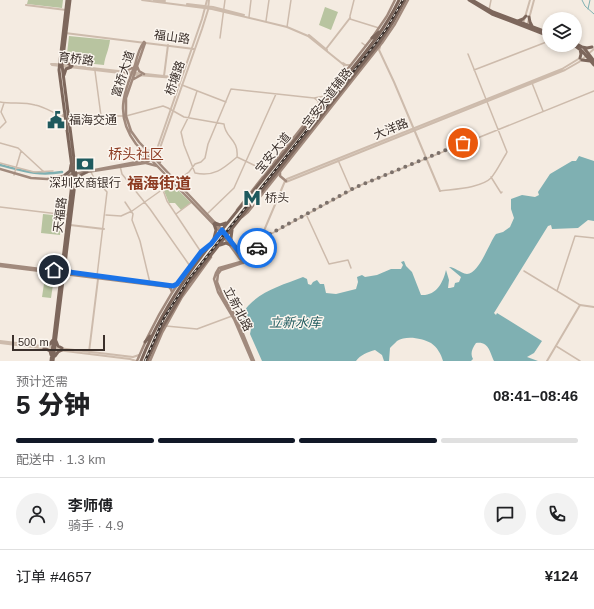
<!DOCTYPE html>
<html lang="zh">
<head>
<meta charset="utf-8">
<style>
	body { margin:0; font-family:Arial,"Noto Sans SC",sans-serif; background:#f2f2f2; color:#202124; height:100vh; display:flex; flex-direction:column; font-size:15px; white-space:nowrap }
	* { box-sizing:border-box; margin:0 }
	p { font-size:13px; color:#757577 }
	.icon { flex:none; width:22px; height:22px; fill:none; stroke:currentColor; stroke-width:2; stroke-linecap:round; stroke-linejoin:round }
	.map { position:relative; height:361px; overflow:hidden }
	.sheet { display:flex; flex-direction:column; background:#fff; flex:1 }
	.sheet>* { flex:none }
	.buttons { position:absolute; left:542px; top:12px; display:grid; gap:8px }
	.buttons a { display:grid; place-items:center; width:40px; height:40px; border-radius:50%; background:#fff; box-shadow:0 2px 6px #0003; font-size:20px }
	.scale { position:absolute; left:12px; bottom:10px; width:93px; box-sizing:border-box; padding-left:4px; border:2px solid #3b302b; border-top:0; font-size:11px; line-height:14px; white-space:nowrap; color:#3b302b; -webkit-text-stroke:3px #fbf5ee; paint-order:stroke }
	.pin { position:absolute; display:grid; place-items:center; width:34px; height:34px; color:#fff; margin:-17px; border:2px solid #fff; border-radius:50%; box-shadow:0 1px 4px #0007 }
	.courier { position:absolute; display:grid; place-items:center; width:40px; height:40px; margin:-20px; border:3px solid #1a73e8; border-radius:50%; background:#fff; color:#222; box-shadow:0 1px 5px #0007 }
	.head em { font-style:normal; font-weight:800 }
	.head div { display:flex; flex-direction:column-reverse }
	.head { display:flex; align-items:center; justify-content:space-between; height:68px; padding:0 16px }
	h1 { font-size:26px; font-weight:800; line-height:30px }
	.bar { display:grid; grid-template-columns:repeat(4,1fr); gap:6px 4px; align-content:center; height:48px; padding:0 16px }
	.bar i { height:5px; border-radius:3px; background:#e0e0e0 }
	.bar .current { background:#111827 }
	.bar p { grid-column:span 4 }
	.line { display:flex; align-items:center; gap:10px; padding:0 16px; border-top:1px solid #e0e0e0 }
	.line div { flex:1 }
	.round { display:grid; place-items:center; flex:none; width:42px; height:42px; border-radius:21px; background:#f2f2f2 }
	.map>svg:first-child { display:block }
	.green { fill:#b8c4a0 }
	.water { fill:#7fb0b2 }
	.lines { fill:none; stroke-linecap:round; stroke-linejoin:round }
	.stream { stroke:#7fb0b2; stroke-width:1 }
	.river { stroke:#7fb0b2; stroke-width:2.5 }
	.minor { stroke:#cdbbac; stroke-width:1.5 }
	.tertiary { stroke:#cdbbac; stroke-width:2 }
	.secondary { stroke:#a18a7d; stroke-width:2.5 }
	.primary { stroke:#7d675c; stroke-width:3 }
	.rail-casing { stroke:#3b302b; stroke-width:2.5 }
	.rail { stroke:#fbf5ee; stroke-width:1; stroke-dasharray:3; stroke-linecap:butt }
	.done { stroke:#7c716b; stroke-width:4; stroke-dasharray:0 7.2 }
	.route { stroke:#1a73e8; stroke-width:5 }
	.labels { text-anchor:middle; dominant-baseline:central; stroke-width:3; stroke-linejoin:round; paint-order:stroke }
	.street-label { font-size:12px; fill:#3b302b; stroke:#fbf5ee }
	.poi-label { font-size:12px; fill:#3b302b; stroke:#fbf5ee; text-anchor:start }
	.water-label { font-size:13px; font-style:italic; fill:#1f5a5e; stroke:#fbf5ee }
	.quarter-label { font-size:14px; fill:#8c3b22; stroke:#fbf5ee }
	.district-label { font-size:16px; font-weight:bold; fill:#8c3b22; stroke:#fbf5ee }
</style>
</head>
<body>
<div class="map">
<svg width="594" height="361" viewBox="0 0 594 361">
	<rect width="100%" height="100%" fill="#f4ebe1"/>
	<path class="green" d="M28,0H63L62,8L27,4Z
		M325,7L338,12L331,30L319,25Z
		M69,36L110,40C109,50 105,56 104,65L75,62L67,54Z
		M173,185L191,203L181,210L175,203H169L164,191Z
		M43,214L62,216L60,235L41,233Z
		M45,277L54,278L51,298L42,297Z"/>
	<path class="water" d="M579,156L594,161V221L588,220L578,228L552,229L551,225L548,226L494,313L496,315L497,313L542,341L534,353L527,357L538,361H494C490,353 489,341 476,343C472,349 470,353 473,359L471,361H443C441,354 437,347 431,343C422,338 406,335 397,341C395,343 392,346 390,348L389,361H384L382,355L375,350C368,352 360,355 356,361H262L250,334L251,329L246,326L242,314C256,292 280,286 303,277L307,279L308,284L311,285L313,282L317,280L320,284H324L326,293L336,294L356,289L358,282L357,277L362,275L365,277L377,275L391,269H401L403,265L401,262L404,261L406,266L412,272L421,295C436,296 443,283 446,270L449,280L448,288H450L454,287L455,283L459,282L461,277L449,267C455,267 460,273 467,274C479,274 489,243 496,234L503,232L510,227L514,218L511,209V199L522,195L535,197L539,195L538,192L550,174L572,161H576Z"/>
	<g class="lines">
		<path class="stream" d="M582,0L585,6L594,14
			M588,9L590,0"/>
		<path class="river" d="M0,165C24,171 38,176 62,172"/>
		<path class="minor" d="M354,0L350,16V19L379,28
			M489,10L491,0
			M249,17L251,0
			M266,21L269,0
			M287,27L291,0
			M220,38L225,0
			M362,43L366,46
			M474,70L549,41
			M95,71L101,116
			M532,83L543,111
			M182,85L226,102
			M197,91L189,116L181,132L184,145L195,173C214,177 223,169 237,157
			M0,102C12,104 24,102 35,105C46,107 56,115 65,117
			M319,105L318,101L314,98L325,96
			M59,115H65
			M68,116H123
			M126,116L163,106L168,108L184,117L224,124C225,138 239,139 237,157L266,171
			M69,117H99
			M0,128L6,122L1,112L4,103
			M0,143L18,148L44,172
			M338,160L351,190
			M0,163L34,172L53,171
			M120,166L122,174L150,209L190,266
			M91,172L94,178L107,192L97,276
			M14,175L21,151
			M491,177L501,193L502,192
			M176,181L189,172L195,164L201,162L205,158L208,144L231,89L314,98
			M163,190L167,201L201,252
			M440,191C454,189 481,188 491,178C497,171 501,162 506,154L507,152L468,54
			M125,202L133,214L132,220L140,241L150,283
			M0,207L67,215
			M176,214L192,202
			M207,214L234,188L276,94
			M306,214L329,264L348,260L351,268
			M106,215L121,216L132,211L173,182
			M263,235H269L361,185L594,91
			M524,271L580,305
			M557,291L575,236L594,238
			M166,326L197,329L232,316
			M556,346L580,361"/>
		<path class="tertiary" d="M142,0L212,9L287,27L308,36L344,65L345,71
			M154,0L165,1
			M187,4L213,7L244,15
			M26,5L66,10
			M523,24L530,0
			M527,26L534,0
			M65,33L194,49
			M309,35L327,50
			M380,47L379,50L394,82L440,191
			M326,49L350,18
			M343,63L346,65H350
			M51,64H55L173,77L181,79
			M52,65L137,75L175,78
			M164,76L168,45
			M152,156L157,149L202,19L207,0
			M153,158L160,148L202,29L208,10L209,0
			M286,182L565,70L579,62L594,49
			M70,225L104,229
			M244,260L252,256L255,252L285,181L287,179L562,69L580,58
			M245,262L255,256L261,243
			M0,341L133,357L139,355
			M0,343L130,359L136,361
			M89,352L98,279
			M547,361L580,305L594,307"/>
		<path class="secondary" d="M144,42L145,43L126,98V116L131,131L139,142L222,230L245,262L221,270L218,274L217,282L223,297L236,317L254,361
			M144,42C139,48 137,57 135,65C123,94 115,116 136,144L217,228L243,263
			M137,66L139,71L144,74
			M124,72L132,68
			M132,80L141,75
			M149,151H154L157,149
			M159,151L160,162
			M141,160L144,156L143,151
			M146,163L157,166
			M0,169L31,178L47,179L142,161L151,158
			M87,172L145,163L152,159
			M280,172V176L286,181
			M237,210L372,38L387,16L395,0
			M242,217L248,212L382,43L395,24L408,0
			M244,261L219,268L216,273L214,279L218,292L234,319L252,361
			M66,262L68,269L73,272
			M0,264L170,285H177
			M0,266L169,287L171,289L172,292
			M50,269L60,266L62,262
			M137,361C150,329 166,300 186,272C193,263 199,254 208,247
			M150,361L162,333L182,297L211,257"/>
		<path class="primary" d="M469,0L492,14L549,36
			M472,0L493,12L549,33
			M529,17L530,22L532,26
			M518,21L523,19L526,16
			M372,38L379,32
			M575,43L584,48L594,61
			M574,45L582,51L594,65
			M582,47L587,48L592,47
			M64,57L66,62L72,66
			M580,58L581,54L580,49
			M582,60L590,61
			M64,75L66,69L71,67
			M76,165L79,169L86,171
			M65,175L70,171L71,165
			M64,177L68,179L72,184
			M77,180L81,175L87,172
			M215,223L220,225L226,223
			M214,224L216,230L214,238
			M232,244L231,238L232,230
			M220,245L226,243L231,245
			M56,341L58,346L62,348
			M145,342L150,336
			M45,346L49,345L53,340
			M44,348L50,351L51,355
			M55,356L58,352L62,350
			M51,361L73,175L59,70L67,0
			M53,361L76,175L62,65L70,0
			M141,361C168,293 214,239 260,183C285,153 309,122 334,91C357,62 383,34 399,0
			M147,361L162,328L188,284L380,42L393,22L405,0"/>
		<g class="rail-casing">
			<path id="rail" d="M145,361L164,318L189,279L376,43L387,28L403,0"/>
		</g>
		<use href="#rail" class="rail"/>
	</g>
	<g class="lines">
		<path class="done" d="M257,248L263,235H268L354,188L463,143"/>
		<path class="route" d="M54,270L173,286L177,284L201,252L211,244L222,230L243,257L249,258L255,253L257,248"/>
	</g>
	<defs>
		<g id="civic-bare" transform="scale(1.38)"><path d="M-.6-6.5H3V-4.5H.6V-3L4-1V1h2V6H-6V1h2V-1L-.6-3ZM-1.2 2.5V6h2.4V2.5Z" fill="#1f5a5e" stroke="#fbf5ee" stroke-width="2.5" paint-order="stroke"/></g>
		<g id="bank-bare" transform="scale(1.38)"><path d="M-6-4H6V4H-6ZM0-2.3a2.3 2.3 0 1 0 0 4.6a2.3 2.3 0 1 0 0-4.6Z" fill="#1f5a5e" stroke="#fbf5ee" stroke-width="2.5" paint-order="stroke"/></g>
		<g id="metro-bare" transform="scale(1.38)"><path d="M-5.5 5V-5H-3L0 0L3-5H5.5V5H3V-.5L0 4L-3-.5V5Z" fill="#1f5a5e" stroke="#fbf5ee" stroke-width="2.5" paint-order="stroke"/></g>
	</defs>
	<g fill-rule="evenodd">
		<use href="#civic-bare" x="56" y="120"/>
		<use href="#bank-bare" x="85" y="164"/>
		<use href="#metro-bare" x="252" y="198"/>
	</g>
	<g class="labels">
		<g class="street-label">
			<text transform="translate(172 37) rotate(8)">福山路</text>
			<text transform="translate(76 59) rotate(7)">育桥路</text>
			<text transform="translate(123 74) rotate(-72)">富桥大道</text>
			<text transform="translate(175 78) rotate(-71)">桥塘路</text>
			<text transform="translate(327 98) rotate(-52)">宝安大道辅路</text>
			<text transform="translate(391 129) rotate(-22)">大洋路</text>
			<text transform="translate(273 153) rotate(-51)">宝安大道</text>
			<text transform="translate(60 215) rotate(-83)">天福路</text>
			<text transform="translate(238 309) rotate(63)">立新北路</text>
		</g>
		<g class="poi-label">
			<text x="69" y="120">福海交通</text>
			<text x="85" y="183" text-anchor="middle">深圳农商银行</text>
			<text x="265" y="198">桥头</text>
		</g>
		<g class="water-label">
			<text x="295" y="322">立新水库</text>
		</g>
		<g class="quarter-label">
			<text x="136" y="154">桥头社区</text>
		</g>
		<g class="district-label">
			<text x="159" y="183">福海街道</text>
		</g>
	</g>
</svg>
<div class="buttons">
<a><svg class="icon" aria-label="layers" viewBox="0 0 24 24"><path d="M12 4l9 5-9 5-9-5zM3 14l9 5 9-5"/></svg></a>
</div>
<div class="scale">500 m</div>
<div class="pin" style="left:463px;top:143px;background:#ea580c"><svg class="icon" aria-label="bag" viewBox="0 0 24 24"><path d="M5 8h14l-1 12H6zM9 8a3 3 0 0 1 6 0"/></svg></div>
<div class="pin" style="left:54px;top:270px;background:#1f2937"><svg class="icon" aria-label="home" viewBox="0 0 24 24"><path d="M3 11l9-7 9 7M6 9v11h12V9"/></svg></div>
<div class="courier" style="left:257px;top:248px"><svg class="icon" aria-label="car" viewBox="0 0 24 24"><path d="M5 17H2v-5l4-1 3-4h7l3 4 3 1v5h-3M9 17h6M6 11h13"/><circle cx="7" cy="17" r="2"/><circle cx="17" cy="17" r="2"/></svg></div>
</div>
<section class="sheet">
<div class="head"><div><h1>5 分钟</h1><p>预计还需</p></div><em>08:41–08:46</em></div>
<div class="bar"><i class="current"></i><i class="current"></i><i class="current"></i><i></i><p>配送中 · 1.3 km</p></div>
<div class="line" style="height:72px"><a class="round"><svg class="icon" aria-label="person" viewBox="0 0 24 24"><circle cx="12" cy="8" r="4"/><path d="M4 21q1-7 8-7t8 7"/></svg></a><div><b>李师傅</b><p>骑手 · 4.9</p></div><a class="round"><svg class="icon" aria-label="chat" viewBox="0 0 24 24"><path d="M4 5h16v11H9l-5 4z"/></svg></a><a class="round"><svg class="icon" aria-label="phone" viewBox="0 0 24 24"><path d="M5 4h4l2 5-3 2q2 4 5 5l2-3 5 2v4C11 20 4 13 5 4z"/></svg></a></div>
<div class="line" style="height:52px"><div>订单 #4657</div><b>¥124</b></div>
</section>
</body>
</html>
